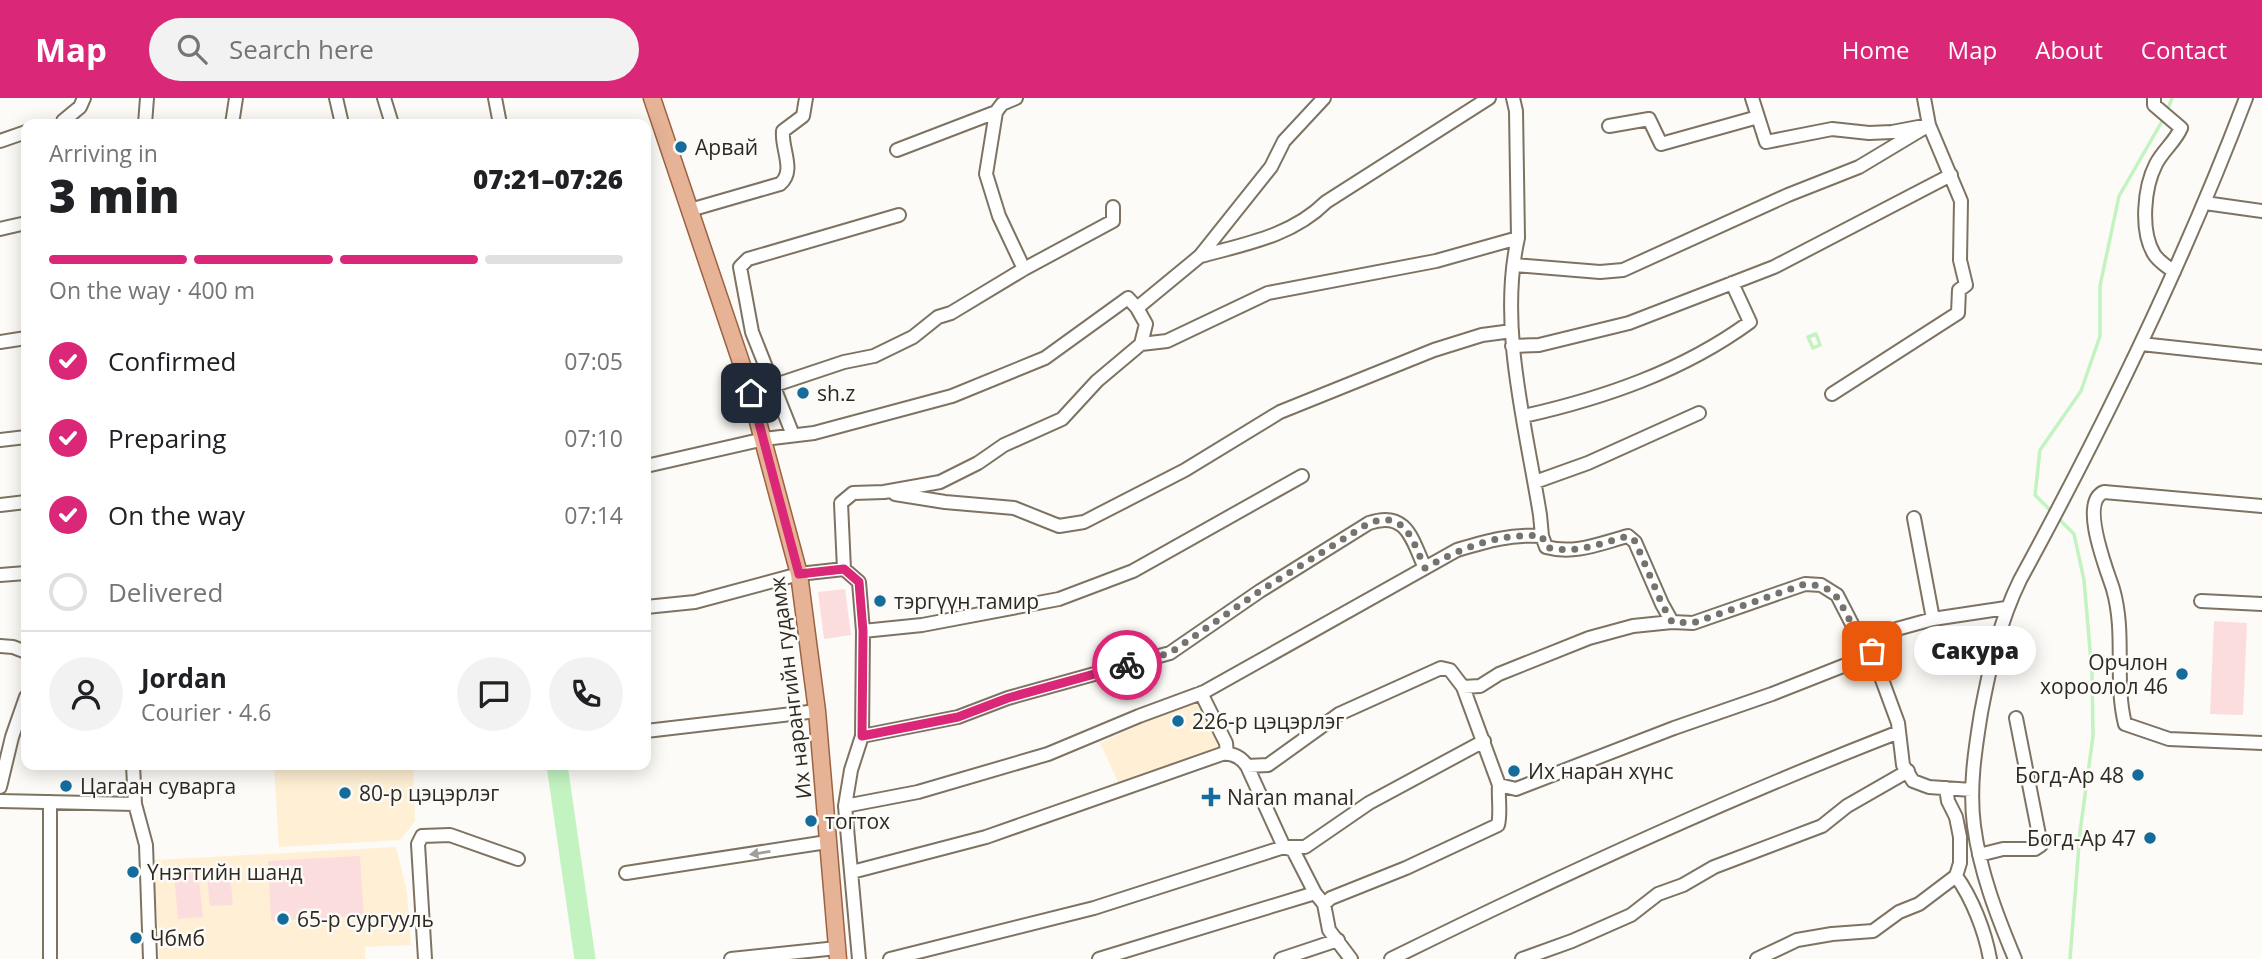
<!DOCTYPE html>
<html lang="en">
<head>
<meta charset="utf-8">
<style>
	body { margin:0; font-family:"Open Sans",sans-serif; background:#f2f2f2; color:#202124; height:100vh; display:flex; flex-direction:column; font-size:26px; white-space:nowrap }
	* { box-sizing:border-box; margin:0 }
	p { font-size:23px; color:#757577 }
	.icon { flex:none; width:38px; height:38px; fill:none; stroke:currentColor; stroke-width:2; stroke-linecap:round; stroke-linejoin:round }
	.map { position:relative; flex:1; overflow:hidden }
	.details { position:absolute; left:21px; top:21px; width:630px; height:651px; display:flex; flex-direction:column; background:#fff; border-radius:14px; box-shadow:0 4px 18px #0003 }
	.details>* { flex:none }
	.pin { position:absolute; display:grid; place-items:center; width:60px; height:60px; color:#fff; margin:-30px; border-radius:14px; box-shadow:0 4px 10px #0006 }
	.courier { position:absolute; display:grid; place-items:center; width:70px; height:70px; margin:-35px; border:5px solid #db2777; border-radius:50%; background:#fff; color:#222; box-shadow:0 2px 9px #0007 }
	.bubble { position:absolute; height:49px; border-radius:24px; background:#fff; box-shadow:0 4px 18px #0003; font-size:23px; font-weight:800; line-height:49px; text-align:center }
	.overview em { font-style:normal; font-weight:800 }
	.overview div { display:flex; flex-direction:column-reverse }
	.overview { display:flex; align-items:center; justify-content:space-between; height:119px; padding:0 28px }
	h1 { font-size:46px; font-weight:800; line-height:52px }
	.bar { display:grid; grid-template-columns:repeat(4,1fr); gap:10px 7px; align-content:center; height:84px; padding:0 28px }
	.bar i { height:9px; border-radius:5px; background:#e0e0e0 }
	.bar .selected { background:#db2777 }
	.bar p { grid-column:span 4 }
	.line { display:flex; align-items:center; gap:18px; padding:0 28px; border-top:2px solid #e0e0e0 }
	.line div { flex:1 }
	.round { display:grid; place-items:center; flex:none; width:74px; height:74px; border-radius:37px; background:#f2f2f2 }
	ol { padding:0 28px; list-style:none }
	li { display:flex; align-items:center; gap:21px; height:77px }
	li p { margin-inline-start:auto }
	li .icon { padding:7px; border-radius:50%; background:#db2777; color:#fff; stroke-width:4 }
	li:last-child { color:#757577 }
	li i { width:38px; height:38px; border:4px solid #e0e0e0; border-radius:50% }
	header { display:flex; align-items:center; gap:42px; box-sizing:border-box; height:98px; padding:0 35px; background:#db2777; color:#fff }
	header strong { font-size:33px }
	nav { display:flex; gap:38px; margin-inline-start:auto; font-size:24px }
	.search { width:490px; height:63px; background:#f2f2f2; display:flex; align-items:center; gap:18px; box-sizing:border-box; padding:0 24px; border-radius:38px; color:#757577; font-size:26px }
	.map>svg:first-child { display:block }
	.built { fill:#ffefd4 }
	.green { fill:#fcddde }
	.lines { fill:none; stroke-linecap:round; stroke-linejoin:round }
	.stream { stroke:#c2f3c1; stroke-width:3.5 }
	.river { stroke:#c2f3c1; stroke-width:21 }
	.minor-casing { stroke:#7e7362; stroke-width:16 }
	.major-casing { stroke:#9c6241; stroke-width:19 }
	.minor { stroke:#fff; stroke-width:12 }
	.major { stroke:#e7b397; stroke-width:16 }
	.oneway { fill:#a19f9c }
	.done { stroke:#76736d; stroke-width:7; stroke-dasharray:0 12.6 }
	.route { stroke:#db2777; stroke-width:9 }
	.poi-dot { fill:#156c9c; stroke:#fdfbf7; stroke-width:2.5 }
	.labels { text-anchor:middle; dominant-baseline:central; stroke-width:5; stroke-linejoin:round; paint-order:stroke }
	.poi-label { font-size:21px; fill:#2e2a23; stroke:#fdfbf7; text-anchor:start }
	.street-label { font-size:21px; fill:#2e2a23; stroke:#fdfbf7 }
</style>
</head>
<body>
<header>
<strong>Map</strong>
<div class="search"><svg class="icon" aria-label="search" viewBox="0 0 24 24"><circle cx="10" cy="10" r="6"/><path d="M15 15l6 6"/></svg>Search here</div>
<nav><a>Home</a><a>Map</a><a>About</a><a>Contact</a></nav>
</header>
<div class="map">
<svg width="2262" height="861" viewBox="0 0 2262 861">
	<rect width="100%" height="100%" fill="#fdfbf7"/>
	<path class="built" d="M1196,601L1221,650L1120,688L1100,645Z
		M274,667H413L415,723L400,742L279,749Z
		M396,749L407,794L411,847L365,849V861H159L154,762Z"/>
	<path class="green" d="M845,491L851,537L824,541L818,494Z
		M2214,523L2247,525L2243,617L2210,616Z
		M360,758L364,818L271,823L268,763Z
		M198,774L203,819L178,821L174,776Z
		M230,777L233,807L210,808L207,779Z"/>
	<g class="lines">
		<path class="stream" d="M2167,13L2172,0
			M1816,236L1820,247L1813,250L1808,239Z
			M2070,861L2080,734L2093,638L2092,575L2084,482L2074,436L2035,397L2040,352L2081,293L2100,238V188L2119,98L2164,20"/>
		<path class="river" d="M557,667L585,861"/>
		<g class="minor-casing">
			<path id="minor" d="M336,0L342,26
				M384,0L392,26
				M495,0L500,26
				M1513,0L1516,13L1518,140C1498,228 1526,329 1540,417L1542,438L1546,449C1575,457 1601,445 1628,438L1635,444L1662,506L1672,524L1693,525L1805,486L1821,487L1837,497L1853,528L1870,549L1898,625L1903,667L1913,683L1929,689L1972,692
				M2154,0V7L2181,30C2175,44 2163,52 2156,66C2144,89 2140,133 2154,156C2158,163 2168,169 2174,174
				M63,26V23L80,9L84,0
				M145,26L147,0
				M232,26L236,0
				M1609,28L1649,21L1661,46L1758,19
				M0,43L26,34
				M897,52L996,14
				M2205,105L2262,113
				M690,112L780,86C796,73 781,51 783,33L803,18L806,0
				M0,131L26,125
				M1201,158C1245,146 1292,138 1326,104L1489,0
				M1514,167L1600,174L1623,172L1788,97L1859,69L1929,27L1892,34L1869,35L1832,31L1766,44L1752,0
				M1024,171L1113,123V109
				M0,244L26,240
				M1141,246L1167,243L1268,195L1436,163L1518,140
				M2141,246L2262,259
				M1512,248L1539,247L1629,225L1774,169L1951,77
				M751,295L844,264L874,258L913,239L938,219L951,215L1024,171L999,118L986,76L996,14L1002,6L1016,0
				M1832,296L1958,215L1959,192L1966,187L1960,162L1961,103L1929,27L1924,0
				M1524,318C1604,300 1683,273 1750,224L1732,185
				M793,337L752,234L740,169L748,161L899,117
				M0,342L26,339
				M646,368L764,341L814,335L952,298L1045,260L1128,200L1137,210
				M1535,384L1588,365L1699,315
				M895,396L945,404L1014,410L1059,428L1084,424L1185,372L1280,314L1434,252L1482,237L1512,233
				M0,407L26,404
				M2262,408L2104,394C2079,404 2107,472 2113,491C2126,536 2114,581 2125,626L2169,641L2262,645
				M1914,420L1933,521
				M844,471L841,405L853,395L884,394L940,384L978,365L1004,347L1062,321L1097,283L1141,246L1146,226L1137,210L1200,158L1271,69L1284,43L1324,0
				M0,477L26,475
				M2201,503L2262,506
				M646,509L695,504L799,476L844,471L859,484L863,533L862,638L851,672L845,708L859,861
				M863,533L922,527L1059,501L1133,473L1302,378
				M1864,540L1933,521L2006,510
				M0,548L13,549L26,554
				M1463,589L1499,687L1516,691L1674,630L1772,596L1843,568L1863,562H1875
				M1201,595L1226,645L1227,656
				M646,633L817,613
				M862,638L958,619L1008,600L1170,555L1260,493L1369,425C1407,412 1412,442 1425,470
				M133,667L135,706L146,747L150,861
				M1247,668L1284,749L1293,752L1315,795L1324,806L1329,832L1351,861
				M0,689L12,639L26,599
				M0,703L135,706
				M50,704V861
				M845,708L918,694L1048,656L1139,618L1204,594L1457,452C1487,443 1510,436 1542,438
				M1979,757L2003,751H2035L2041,747L2016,620
				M852,774L986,739L1222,656C1233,655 1241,659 1247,668L1268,667L1339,616L1441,570L1450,572L1463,589L1480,588L1499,576L1589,540L1633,528L1672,524
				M626,775L827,744
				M1956,778C1972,800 1985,833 1990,861
				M1324,806L1331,800L1406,770L1498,727C1501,714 1498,701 1499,687
				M425,861L418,746L422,738L450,737L518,761
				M731,861L837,850
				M890,861L1094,810L1284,749H1305L1369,705L1484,643
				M1099,861L1315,795
				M1281,861L1338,842
				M1391,861C1557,779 1726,701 1899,634
				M1522,861L1572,843L1631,817L1658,796L1683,787L1714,769L1822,728L1847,708L1908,673
				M1757,861L1797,842L1832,836L1873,833L1899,814L1919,806L1956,778L1960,765V739L1956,719L1948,703L1946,690
				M2015,861C1997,818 1980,774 1974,728C1969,690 1975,652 1981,615C1990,568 1999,525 2020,482C2105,326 2183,166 2246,0"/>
		</g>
		<g class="major-casing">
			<path id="major" d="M652,0L746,279L799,476L817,613L838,861"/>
		</g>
		<use href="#minor" class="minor"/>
		<use href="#major" class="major"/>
	</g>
	<defs><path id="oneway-solid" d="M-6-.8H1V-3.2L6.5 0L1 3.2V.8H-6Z" transform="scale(1.75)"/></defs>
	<use class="oneway" href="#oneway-solid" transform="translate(760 755) rotate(171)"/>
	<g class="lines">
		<path class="done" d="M1127,567L1170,555L1260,493L1369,425C1406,412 1412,442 1425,470C1463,449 1499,435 1542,438L1546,449C1575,457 1601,445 1628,438L1635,443L1662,506L1672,524L1693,525L1805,486C1838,488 1837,501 1852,526C1858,536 1867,543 1872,553"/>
		<path class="route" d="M751,295L799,476L844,471L859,484L863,533L862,638L958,619L1008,600L1127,567"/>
	</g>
	<g class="poi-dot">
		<circle cx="681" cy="49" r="7"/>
		<circle cx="803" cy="295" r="7"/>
		<circle cx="880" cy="503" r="7"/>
		<circle cx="2182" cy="576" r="7"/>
		<circle cx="1178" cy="623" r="7"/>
		<circle cx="1514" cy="673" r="7"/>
		<circle cx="2138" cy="677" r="7"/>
		<circle cx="66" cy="688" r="7"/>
		<circle cx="345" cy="695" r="7"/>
		<path d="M1207.5 688.5h7v7h7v7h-7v7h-7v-7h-7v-7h7z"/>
		<circle cx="811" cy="723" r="7"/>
		<circle cx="2150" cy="740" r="7"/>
		<circle cx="133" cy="774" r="7"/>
		<circle cx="283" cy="821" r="7"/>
		<circle cx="136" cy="840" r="7"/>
	</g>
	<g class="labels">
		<g class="poi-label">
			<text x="695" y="49">Арвай</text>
			<text x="817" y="295">sh.z</text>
			<text x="894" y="503">тэргүүн тамир</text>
			<text x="2168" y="564" text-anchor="end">Орчлон<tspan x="2168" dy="24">хороолол 46</tspan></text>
			<text x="1192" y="623">226-р цэцэрлэг</text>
			<text x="1528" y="673">Их наран хүнс</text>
			<text x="2124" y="677" text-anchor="end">Богд-Ар 48</text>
			<text x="80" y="688">Цагаан суварга</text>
			<text x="359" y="695">80-р цэцэрлэг</text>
			<text x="1227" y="699">Naran manal</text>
			<text x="825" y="723">тогтох</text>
			<text x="2136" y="740" text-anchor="end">Богд-Ар 47</text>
			<text x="147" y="774">Үнэгтийн шанд</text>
			<text x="297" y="821">65-р сургууль</text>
			<text x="150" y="840">Чбмб</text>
		</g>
		<g class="street-label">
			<text transform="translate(790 590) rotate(-97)">Их нарангийн гудамж</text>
		</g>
	</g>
</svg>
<div class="pin" style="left:1872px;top:553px;background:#ea580c"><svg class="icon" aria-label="bag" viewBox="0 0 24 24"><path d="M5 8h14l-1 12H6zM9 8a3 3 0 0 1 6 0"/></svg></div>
<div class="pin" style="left:751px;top:295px;background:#1f2937"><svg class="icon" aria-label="home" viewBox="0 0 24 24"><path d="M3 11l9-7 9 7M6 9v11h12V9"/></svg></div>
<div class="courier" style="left:1127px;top:567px"><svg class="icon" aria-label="bike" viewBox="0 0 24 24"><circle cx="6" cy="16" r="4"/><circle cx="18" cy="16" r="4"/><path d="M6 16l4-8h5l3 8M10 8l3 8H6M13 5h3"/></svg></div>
<div class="bubble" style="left:1914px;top:528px;width:122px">Сакура</div>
<section class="details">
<div class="overview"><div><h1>3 min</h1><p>Arriving in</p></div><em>07:21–07:26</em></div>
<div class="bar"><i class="selected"></i><i class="selected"></i><i class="selected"></i><i></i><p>On the way · 400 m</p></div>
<ol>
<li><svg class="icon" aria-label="check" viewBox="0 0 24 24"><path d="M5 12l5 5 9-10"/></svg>Confirmed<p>07:05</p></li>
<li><svg class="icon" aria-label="check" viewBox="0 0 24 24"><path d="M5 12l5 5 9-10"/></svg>Preparing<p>07:10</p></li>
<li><svg class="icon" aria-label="check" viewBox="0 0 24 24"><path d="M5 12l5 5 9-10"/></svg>On the way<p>07:14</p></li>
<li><i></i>Delivered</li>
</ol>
<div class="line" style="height:126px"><a class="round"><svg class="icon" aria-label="person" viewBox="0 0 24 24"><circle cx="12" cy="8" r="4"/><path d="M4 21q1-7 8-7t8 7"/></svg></a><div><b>Jordan</b><p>Courier · 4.6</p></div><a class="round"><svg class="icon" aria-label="chat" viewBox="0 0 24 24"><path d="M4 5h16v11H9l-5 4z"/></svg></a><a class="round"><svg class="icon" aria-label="phone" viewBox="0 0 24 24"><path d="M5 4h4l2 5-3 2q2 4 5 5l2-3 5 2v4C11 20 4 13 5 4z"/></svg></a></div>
</section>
</div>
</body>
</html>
